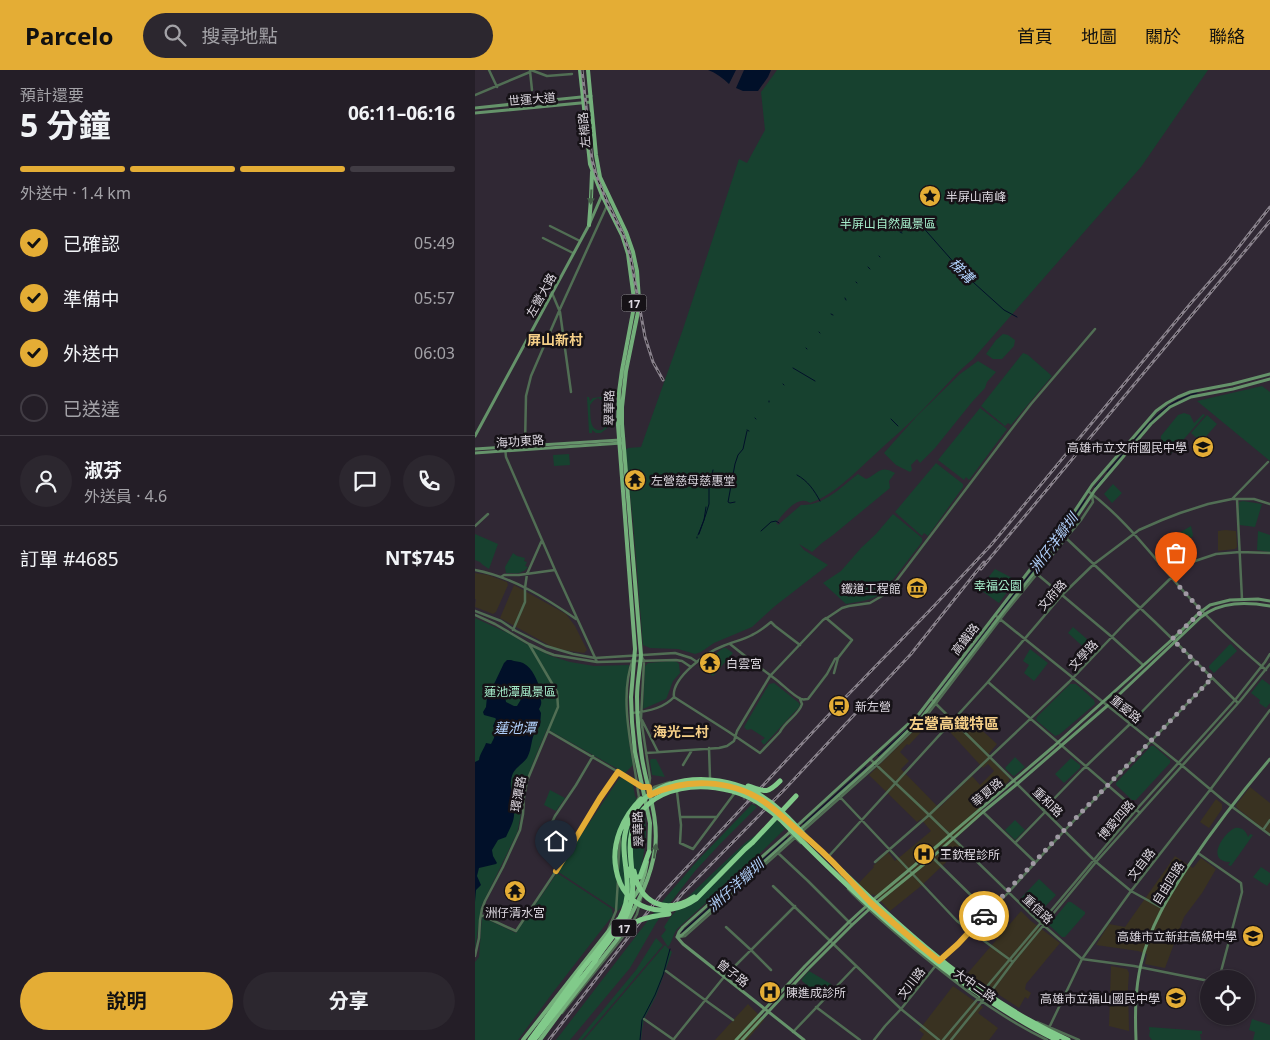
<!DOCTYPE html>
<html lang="zh-TW">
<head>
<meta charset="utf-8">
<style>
	body { margin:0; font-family:"Noto Sans","Noto Sans TC",sans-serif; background:#2c272f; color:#f1f3f6; height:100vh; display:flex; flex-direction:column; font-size:19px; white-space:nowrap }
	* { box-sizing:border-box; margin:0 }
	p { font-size:16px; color:#a3a2a7 }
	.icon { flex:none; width:28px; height:28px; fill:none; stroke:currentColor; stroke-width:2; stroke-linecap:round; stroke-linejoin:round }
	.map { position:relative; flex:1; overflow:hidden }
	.drawer { display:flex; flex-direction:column; background:#241e27; width:475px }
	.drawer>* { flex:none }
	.tools { position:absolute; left:725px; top:900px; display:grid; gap:10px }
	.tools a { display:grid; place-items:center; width:55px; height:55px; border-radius:50%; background:#241e27; box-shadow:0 1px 4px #0004,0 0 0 1px #413c44; font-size:25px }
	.pin { position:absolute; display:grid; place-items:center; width:42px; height:42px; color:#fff; margin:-51px -21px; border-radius:50% 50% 50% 0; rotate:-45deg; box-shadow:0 0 5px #0007 }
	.pin .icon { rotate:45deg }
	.courier { position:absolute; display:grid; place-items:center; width:50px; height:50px; margin:-25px; border:4px solid #e4ad35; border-radius:50%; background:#fff; color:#222; box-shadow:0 1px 6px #0007 }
	.overview em { font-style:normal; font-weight:700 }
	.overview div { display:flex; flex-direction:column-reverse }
	.overview { display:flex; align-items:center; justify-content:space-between; height:85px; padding:0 20px }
	h1 { font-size:32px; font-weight:700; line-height:38px }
	.bar { display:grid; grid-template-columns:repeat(4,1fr); gap:8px 5px; align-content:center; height:60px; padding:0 20px }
	.bar i { height:6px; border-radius:4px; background:#413c44 }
	.bar .active { background:#e4ad35 }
	.bar p { grid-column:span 4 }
	.line { display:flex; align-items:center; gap:12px; padding:0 20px; border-top:1px solid #413c44 }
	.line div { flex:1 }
	.round { display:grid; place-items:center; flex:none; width:52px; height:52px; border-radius:26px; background:#2c272f }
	ol { padding:0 20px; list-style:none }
	li { display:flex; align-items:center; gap:15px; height:55px }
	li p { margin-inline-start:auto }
	li .icon { padding:5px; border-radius:50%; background:#e4ad35; color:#111; stroke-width:4 }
	li:last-child { color:#a3a2a7 }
	li i { width:28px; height:28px; border:2px solid #413c44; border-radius:50% }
	.action { display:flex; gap:10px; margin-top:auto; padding:10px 20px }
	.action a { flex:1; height:58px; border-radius:30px; background:#e4ad35; color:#111; font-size:20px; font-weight:700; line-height:58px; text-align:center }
	.action a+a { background:#2c272f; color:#f1f3f6 }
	header { display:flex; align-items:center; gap:30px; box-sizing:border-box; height:70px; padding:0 25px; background:#e4ad35; color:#111 }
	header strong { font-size:24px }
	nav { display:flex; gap:28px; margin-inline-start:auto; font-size:18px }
	.search { width:350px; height:45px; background:#2c272f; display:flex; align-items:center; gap:12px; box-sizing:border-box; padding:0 18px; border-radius:28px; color:#a3a2a7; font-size:19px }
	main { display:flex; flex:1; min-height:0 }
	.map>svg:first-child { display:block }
	.commercial { fill:#393221 }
	.green { fill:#17412f; fill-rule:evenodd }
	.water { fill:#011029; fill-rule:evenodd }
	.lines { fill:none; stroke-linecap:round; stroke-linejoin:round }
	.stream { stroke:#011029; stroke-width:1 }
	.street-tunnel { stroke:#4a424e; stroke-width:2.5; stroke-dasharray:2.5 1; stroke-linecap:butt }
	.street { stroke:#516e54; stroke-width:2.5 }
	.secondary { stroke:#65936a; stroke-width:3 }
	.primary { stroke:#74b07b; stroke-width:4 }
	.highway { stroke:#81ca8a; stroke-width:5 }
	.rail-casing { stroke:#89828c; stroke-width:3 }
	.rail { stroke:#161217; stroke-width:1; stroke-dasharray:4; stroke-linecap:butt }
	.highway-bridge { stroke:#81ca8a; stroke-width:5 }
	.oneway { fill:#456149 }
	.done { stroke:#a09aa4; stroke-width:5; stroke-dasharray:0 9 }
	.route { stroke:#e4ad35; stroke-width:6 }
	.labels { text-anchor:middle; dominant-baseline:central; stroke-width:5; stroke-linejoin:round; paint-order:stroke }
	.shield { fill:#161217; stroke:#a19da4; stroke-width:1 }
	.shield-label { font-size:11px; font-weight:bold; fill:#ddd8e0 }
	.street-label { font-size:12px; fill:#ddd8e0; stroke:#161217 }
	.poi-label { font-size:12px; fill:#ddd8e0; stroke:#161217; text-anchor:start }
	.park-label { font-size:12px; fill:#a6eecb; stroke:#161217 }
	.water-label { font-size:14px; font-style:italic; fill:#b2d2fd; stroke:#161217 }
	.neighbourhood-label { font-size:14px; font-weight:bold; fill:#f5cf87; stroke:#161217 }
	.quarter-label { font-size:15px; font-weight:bold; fill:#f5cf87; stroke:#161217 }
</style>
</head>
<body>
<header>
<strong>Parcelo</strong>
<div class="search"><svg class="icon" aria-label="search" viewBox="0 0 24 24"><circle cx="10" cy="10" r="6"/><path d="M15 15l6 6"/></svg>搜尋地點</div>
<nav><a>首頁</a><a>地圖</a><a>關於</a><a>聯絡</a></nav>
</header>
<main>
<section class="drawer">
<div class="overview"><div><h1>5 分鐘</h1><p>預計還要</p></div><em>06:11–06:16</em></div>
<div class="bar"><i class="active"></i><i class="active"></i><i class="active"></i><i></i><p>外送中 · 1.4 km</p></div>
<ol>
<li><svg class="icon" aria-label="check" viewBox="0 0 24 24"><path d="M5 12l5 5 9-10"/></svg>已確認<p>05:49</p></li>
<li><svg class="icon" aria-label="check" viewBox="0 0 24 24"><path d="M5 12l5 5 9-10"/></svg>準備中<p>05:57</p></li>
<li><svg class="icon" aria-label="check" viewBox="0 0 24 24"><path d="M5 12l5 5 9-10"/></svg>外送中<p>06:03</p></li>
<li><i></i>已送達</li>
</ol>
<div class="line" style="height:90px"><a class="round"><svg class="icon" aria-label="person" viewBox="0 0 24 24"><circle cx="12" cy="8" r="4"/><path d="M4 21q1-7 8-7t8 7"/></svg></a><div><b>淑芬</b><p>外送員 · 4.6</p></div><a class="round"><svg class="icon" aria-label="chat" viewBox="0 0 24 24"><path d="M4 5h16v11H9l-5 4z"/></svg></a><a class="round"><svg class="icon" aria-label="phone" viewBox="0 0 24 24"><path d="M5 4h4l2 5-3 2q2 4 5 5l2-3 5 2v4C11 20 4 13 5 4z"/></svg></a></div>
<div class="line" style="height:65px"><div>訂單 #4685</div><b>NT$745</b></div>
<div class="action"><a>說明</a><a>分享</a></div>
</section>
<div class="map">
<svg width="795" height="970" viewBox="0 0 795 970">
	<rect width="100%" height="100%" fill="#302834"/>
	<path class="commercial" d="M750,460L761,461L762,477L760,479L743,481V461Z
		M0,503L13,505L32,512L33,515L21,542L18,544L0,537L1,529H0Z
		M39,515L91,544L100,556L112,580L109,583L81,579L25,548Z
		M488,643L522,674L512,686L534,708V711L503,737L509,743L479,770L486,778L446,816L415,841L400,825L393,824L383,814L399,797L398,796L413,782L420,791L456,761L446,749L442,752L394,705L455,645L459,648L434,675L432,674L425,682L434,691L426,699L464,738L497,706L505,715L519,701L513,694L508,698L474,661Z
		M775,717L795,733V764L762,738L761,735Z
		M741,729L747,734V739L734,758L725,752Z
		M700,786L718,798L726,788L741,799L727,823L709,847L690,898L670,894L672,884L663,881L621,875L634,854L650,857Z
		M546,841L556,851L585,873L551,914L550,919L556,923L553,929L550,927L544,938L492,904Z
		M636,896L652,899L654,903L653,917L654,961L634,956Z
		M478,916L508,937L503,943L523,958L514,970H445L449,964L444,960Z
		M273,934L289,950L272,970H240Z"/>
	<path class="green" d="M302,0H733L666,97L498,289C482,302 470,317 455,332C437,352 416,369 396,388C378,404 359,425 335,433C323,424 308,444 301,453L303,455L326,435C349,436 366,417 383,404L391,409C403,404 405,394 420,403L414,411L415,418L358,465L347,473L337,482L324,474L329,480L353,495L300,536L277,557L239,573L226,582L220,584L203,579L175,578L168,575L158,451L150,380L153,378L166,377L208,259L264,89L272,93L290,60L286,22Z
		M528,264L533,265L540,270L539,276L527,289H518L511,284L521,270Z
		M548,283L553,285L577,306L560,326L536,355L533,353L530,356L506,336Z
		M503,291L521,302L512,312L510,318L497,332L460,378L445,393L442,389L436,395L437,400L435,402L421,395L409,383L442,346L485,304Z
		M787,316L795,322V391L722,331Z
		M112,327H114L115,331L118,328L126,327L130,329L133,334L134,356L131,359L126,363H121L117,360V363H114ZM123,328C135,333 132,344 132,355L127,360C113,362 116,344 115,335L119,330Z
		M505,338L532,359L494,410L491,407L489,410L463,390Z
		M709,343L715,345L719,353L728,344L730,345L695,385L693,383L697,379L689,375L686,369V366L703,345Z
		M732,345L742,354L726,372L716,363Z
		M94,384L95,395L79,396L78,385Z
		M461,393L488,414V417L453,466L449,463L447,466L420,442Z
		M638,414L647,423L637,433L629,424Z
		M768,431L787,434L780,457L765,455L764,454V432Z
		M418,444L447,468V472L410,520C399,531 386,531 371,534L348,513L366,501L386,478L401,464Z
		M716,456L718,465L717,467L703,475L699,466Z
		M783,461L795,465V482L782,480Z
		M0,464L23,474L14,499L8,495L5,492L0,490Z
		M38,483L42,486L50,488L49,491L52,492L50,496L53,497C47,505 40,503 31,503L30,497Z
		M520,499L541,510L524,533L504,519Z
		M0,548L35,564L51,574L76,586L95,592L119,596L154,595C150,631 151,660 158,695L150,703L72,659C64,679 54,699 49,721C46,735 46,749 42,763L6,837L0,880Z
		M598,557L620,576L614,582L593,563Z
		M756,574L762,581L739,603L734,598V596L754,575Z
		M248,578H251L258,583L238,606L224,597Z
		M555,579L573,593L559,611L549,603L554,595L548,591Z
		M198,591L202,592L204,594L205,603L198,611L192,627L191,629L168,639L170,596L173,593Z
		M787,609L795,615V633L791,638L784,633L785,630L776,623Z
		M299,613L324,633L325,636L290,674H288L286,671L290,668L276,659L272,660L269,657L294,614Z
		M595,614H601L619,630L620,634L585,664L580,666L561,650L562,647Z
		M676,676H679L695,690V693L661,730H657L641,715V713Z
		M540,687L550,697L539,706L537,705L530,698Z
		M596,688L605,695V698L589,713L580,704Z
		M176,689H181L190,707L177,705L175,691Z
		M145,707L158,714L160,726L170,743L171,764L168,789L163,810L159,820L143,841L82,801Z
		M75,720L90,728L81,741L69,735Z
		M277,734L282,737L245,774L220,801L196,832L181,853L155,898L95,970H81L191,827L223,790Z
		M302,750L310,759L276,792L202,859C197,866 198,871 193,877L186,866L191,860L189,857L194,849L214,826L240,801L271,772Z
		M540,750L550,760L540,770L530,760Z
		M760,758C767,757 771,761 773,767L775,764L778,765L756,796L753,795L755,792C730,792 748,763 760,758Z
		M786,797L795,803V812L792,816L778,807Z
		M82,803L137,839L138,845L79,921L43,970H0V892L4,887L7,847L41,863Z
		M564,809L581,825L565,842H560L546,828Z
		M593,832H596L610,842V844L590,867H587L574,855Z
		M181,868L188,875L107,970H103L161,900Z
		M190,875L197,882L181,926L169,949L167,960L166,970H109Z
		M334,901L356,914L357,916L345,926L344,925L327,911V909Z
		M777,949L795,955V970H778L780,962L774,960Z
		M674,957L727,961V964H725L726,970H677L674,966L675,960H674Z"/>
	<path class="water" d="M233,0H261L254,14C248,8 241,3 233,0Z
		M269,0H296L293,7L283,21H268L261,18Z
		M32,590H36C40,592 44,591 48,593C58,598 62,611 66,620L64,626C67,631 67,634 64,639L66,643L65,656C55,664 58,678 52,688C48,694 39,698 37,706C33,718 40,732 39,745C39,752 34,760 31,767L23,770L17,780L18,786L22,793L21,794L4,798L2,806L6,815L1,820L0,832V692L4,690C5,683 9,679 11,673L16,674L19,668L20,660L18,656L21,649L20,648L9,645L8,642L11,637L12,627L20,612L29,593ZM40,615L48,618V626L42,636H39L31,632L30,626L35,617Z"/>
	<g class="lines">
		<path class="stream" d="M438,146L489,204L529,240L542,247
			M433,150L434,152
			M425,162L427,163
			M404,186L405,187
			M393,197L395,199
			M381,212L382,213
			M370,228L371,230
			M356,244L358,245
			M344,262L345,263
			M331,278L332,279
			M318,298L340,311
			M308,314L309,315
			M294,331V332
			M280,348L281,349
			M416,349L423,356
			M272,360L274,361
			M632,402C642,391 651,380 660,369C678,348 694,330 722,323
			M322,405C333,411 339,420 345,431
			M620,417L629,407
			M260,432L255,433L253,432L260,394L263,385L268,379L272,361
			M286,461L296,452L301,451L304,453
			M224,464L231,444L234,434V419L238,400
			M223,465L229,450L231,437
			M222,468V467
			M527,539L589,462L610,430
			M463,624L516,555
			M403,686L436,656
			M328,754L391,697
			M207,862L312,768
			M165,970L167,950L180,925L188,905L195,879"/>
		<path class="street-tunnel" d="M268,728L281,734"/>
		<path class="street" d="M14,0L22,17
			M56,0L72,6L97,4
			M55,1L57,20
			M0,25L55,2
			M75,156L105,171
			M68,168L98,183
			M77,223L85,242L96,322
			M50,375L51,326L56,306L85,239L135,129
			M30,377L31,387L80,500L122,592
			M613,421C649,448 674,482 703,515C730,546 760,574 791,600
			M758,428L793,392
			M762,429L767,529
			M0,456L13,444
			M592,469L680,552L763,633
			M0,500C37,507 71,528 101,549
			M562,504L637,567L668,595
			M26,507L29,505H44L80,500
			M0,541L26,551L41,561L71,576L98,584L120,588L200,583L216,588L222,592
			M0,545L20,554L54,574L71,582L79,585L122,592L201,590L207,591L216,597
			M520,545L710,698L748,730L795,765
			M352,548L367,538L374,536L395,533L412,523L535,361L556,334L620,259
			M38,560L50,532V518L52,504L67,470
			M166,585L169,591L166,649L175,708L174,716
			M158,589C143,628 158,681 163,721L164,727L162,731
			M359,603L363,588
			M513,612L665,743
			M199,627L254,662L285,683L305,662C310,651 324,645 327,634L325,629
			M199,627C196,608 232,582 248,576C257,572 268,570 277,565C284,562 290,557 296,552L300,556L325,575
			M456,629L621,792L656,821L687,838
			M156,643C170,642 189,638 199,627
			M167,650L183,682
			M73,661L162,713
			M234,678L235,708
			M171,683L244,678L252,676L259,671L262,661L295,606L348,550L351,548L377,570L363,588L360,589L352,604L333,629C330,629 329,630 326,629C319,626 310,617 304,612C287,599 271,587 255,574
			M395,689L449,740L558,846L607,889L659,896L734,911
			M208,695L217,680
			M166,716L180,719L183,718
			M179,717L195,712
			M202,722L206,755L205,773L218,779L259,724H258
			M365,727L482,851L538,892
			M568,740L607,700L655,654L718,589
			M508,742L560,792
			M206,747H242
			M788,760L795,750
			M314,762L326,773
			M540,773L570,742
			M94,779L70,767L80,746L101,715L118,686
			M303,783L333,811L377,855
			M723,783L766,813L767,822L744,909
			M353,787L512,613L587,525L619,494L664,460L687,450L705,443L733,434L757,429H779L795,434
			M457,787L513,842
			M400,792L454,745L594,612L652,551L700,504L720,491L741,484L765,482L795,483
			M143,799L145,768
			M298,816L426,939L464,970
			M373,819C391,838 410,854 430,871C474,908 520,945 572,970
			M6,845L41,861L81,801L125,728L143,702
			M157,853L162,844L167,825
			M251,857L276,880L296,900
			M133,860L141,841L143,810
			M205,867L210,866L405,692L449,649L530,543L606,450L618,432L617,425
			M0,886L4,868L5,850L7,839L10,831L28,797L45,760L48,744L49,727L52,711L83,637L82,622L54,574
			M465,890L483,874L531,825L590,760L737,608
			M191,901L230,930L258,950
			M509,920L661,740L760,630L790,592L795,584
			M514,924L538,892L621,792L765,631L795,594
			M341,937L385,970
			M87,943L155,858
			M169,949L199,970
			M562,952L604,970
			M573,960L607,889L656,821L735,720L795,640
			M318,962L381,896
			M198,970L249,907L320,836
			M399,970L410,956L426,939L462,894
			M468,970L506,925
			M476,970L510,928"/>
		<path class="secondary" d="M0,38L116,26
			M0,43L116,32
			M0,366L114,155L130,118
			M0,379L145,370
			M0,383L147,373
			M202,867L204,862L208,857L324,754L444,644L557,497L587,460L617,415L681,341L692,333L703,327L715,322L757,314L795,304
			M202,867L207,865L403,690L447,647L528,542L591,463L620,420L676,354L695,337L716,327L758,319L795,309
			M202,867L208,874L329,970
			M261,970L330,896L374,852L398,830L434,800L578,677L702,565L723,544L735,535L755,530L783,529L795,531
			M267,970L333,899L377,855L401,833L454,790L508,742L542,714L632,636L726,547C746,531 772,532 795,536
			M661,970C660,944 660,920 666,894C675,856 693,827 714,795C739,758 766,723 795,689"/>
		<path class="primary" d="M105,0L115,94L127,125L147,165L153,184L159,229L158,242L147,300L144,322L143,355L160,579L156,627L157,652L160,682L175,753L174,782
			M113,0L121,85L125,107L151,162L158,182L162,201L164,230L163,242L151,301L147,337V354L166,585C165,599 162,613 162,627C162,647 164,668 167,688C172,719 184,747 180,779C176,809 162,834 148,860
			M114,155L116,128L117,102
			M156,831C165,820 170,806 172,792
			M48,970L143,849
			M65,970L90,936L144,867"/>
		<path class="highway" d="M331,767L368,802
			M153,799L155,805L157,807H165L174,782
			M55,970L105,902
			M59,970L120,891"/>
		<g class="rail-casing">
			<path id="rail" d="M107,0L117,90L121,105L132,132L148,164L155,185L170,267L178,292L188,310
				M506,499L795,151
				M194,840L207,824L309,720L436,584L509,492
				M74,970L185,826L363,635L459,536L516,475L716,233L752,192L795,137"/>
		</g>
		<use href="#rail" class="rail"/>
		<path class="highway-bridge" d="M273,716C290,721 291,725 305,711
			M166,729C148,746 136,774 141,799C148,840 189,851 221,829L270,779L278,772
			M277,773L321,726
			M159,801C165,834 191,845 219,827
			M368,802C435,867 507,931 593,970
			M142,867C158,849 171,847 194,844
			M120,891C132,871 150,856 156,833C162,809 151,785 157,761C171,712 234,709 273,727C286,733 297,742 307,751C365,810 425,867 491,915C520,935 550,955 582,970
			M105,902C121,881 150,852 152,826C155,798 141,775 156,747C178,704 237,702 277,721C298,731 316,750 331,767"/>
	</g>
	<defs><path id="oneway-solid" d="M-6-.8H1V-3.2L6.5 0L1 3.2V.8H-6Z" transform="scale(1.25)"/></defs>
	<g class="oneway">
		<use href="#oneway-solid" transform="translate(116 127) rotate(93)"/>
		<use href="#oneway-solid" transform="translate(180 781) rotate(-82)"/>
	</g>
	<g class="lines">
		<path class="done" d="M509,846L594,755L737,608L697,569L727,541L701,513"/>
		<path class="route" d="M81,801L125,728L143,702L167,717H174L175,725C210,708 255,709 288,731C299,738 309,748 320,758C337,772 354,787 369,804C378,813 386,823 395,832C417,853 441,872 464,891L483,874L509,846"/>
	</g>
	<defs>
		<g id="sight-disc" transform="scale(1.125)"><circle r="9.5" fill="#e4ad35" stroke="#161217"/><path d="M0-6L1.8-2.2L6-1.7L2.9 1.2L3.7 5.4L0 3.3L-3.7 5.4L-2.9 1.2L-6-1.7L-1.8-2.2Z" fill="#111"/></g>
		<g id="school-disc" transform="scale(1.125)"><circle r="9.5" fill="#e4ad35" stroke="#161217"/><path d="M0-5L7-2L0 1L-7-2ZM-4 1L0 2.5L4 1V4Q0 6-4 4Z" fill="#111"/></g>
		<g id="temple-disc" transform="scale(1.125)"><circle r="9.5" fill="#e4ad35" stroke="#161217"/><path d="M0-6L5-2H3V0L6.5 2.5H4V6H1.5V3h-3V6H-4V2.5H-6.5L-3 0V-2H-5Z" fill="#111"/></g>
		<g id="museum-disc" transform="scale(1.125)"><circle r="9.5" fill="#e4ad35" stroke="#161217"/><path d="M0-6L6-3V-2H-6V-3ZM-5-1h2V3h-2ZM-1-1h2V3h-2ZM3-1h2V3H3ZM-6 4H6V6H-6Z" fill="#111"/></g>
		<g id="station-disc" transform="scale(1.125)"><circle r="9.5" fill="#e4ad35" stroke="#161217"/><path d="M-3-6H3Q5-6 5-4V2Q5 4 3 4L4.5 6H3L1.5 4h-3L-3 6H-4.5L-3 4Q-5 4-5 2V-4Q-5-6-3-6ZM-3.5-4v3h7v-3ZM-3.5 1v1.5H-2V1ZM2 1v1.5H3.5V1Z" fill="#111"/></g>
		<g id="hospital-disc" transform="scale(1.125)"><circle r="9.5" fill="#e4ad35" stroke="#161217"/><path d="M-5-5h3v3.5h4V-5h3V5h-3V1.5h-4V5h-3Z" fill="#111"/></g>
	</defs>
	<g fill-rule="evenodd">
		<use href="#sight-disc" x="455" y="126"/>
		<use href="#school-disc" x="728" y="377"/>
		<use href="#temple-disc" x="160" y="410"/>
		<use href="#museum-disc" x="442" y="518"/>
		<use href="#temple-disc" x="235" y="593"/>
		<use href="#station-disc" x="364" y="636"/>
		<use href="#hospital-disc" x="449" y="784"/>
		<use href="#temple-disc" x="40" y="821"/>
		<use href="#school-disc" x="778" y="866"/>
		<use href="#hospital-disc" x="295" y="922"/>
		<use href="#school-disc" x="701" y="928"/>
	</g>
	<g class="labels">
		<g class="shield">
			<rect x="146.5" y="224.5" width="25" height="17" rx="4"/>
			<rect x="136.5" y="849.5" width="25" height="17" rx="4"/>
		</g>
		<g class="shield-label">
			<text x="159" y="233">17</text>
			<text x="149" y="858">17</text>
		</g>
		<g class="street-label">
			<text transform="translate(57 29) rotate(-5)">世運大道</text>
			<text transform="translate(109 60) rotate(-95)">左楠路</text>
			<text transform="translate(66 225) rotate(-61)">左營大路</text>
			<text transform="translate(134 338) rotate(-89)">翠華路</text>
			<text transform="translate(45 371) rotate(-4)">海功東路</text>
			<text transform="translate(577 525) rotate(-48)">文府路</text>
			<text transform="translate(490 569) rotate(-52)">高鐵路</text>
			<text transform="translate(608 585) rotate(-47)">文學路</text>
			<text transform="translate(651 639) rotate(39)">重愛路</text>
			<text transform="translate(512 722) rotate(-40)">華夏路</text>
			<text transform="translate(43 724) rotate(-80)">環潭路</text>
			<text transform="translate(573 732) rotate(44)">重和路</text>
			<text transform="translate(641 750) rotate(-49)">博愛四路</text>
			<text transform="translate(163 759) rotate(-93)">翠華路</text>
			<text transform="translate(666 794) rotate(-52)">文自路</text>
			<text transform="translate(693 813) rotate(-58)">自由四路</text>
			<text transform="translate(563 839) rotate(43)">重信路</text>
			<text transform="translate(258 903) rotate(38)">曾子路</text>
			<text transform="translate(436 913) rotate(-52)">文川路</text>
			<text transform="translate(500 915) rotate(35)">大中二路</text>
		</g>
		<g class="poi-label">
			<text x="471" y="126">半屏山南峰</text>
			<text x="712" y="377" text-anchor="end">高雄市立文府國民中學</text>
			<text x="176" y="410">左營慈母慈惠堂</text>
			<text x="426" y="518" text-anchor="end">鐵道工程館</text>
			<text x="251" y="593">白雲宮</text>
			<text x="380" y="636">新左營</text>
			<text x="465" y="784">王欽程診所</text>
			<text x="40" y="842" text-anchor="middle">洲仔清水宮</text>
			<text x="762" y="866" text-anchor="end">高雄市立新莊高級中學</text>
			<text x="311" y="922">陳進成診所</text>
			<text x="685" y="928" text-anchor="end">高雄市立福山國民中學</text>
		</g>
		<g class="park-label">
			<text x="413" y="153">半屏山自然風景區</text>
			<text x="523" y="515">幸福公園</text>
			<text x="45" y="621">蓮池潭風景區</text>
		</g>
		<g class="water-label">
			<text transform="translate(487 200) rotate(45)">梯溝</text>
			<text transform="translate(578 473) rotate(-53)">洲仔洋瓣圳</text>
			<text x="40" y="657">蓮池潭</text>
			<text transform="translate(260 815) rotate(-42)">洲仔洋瓣圳</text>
		</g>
		<g class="neighbourhood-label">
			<text x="80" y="269">屏山新村</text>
			<text x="206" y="661">海光二村</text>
		</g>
		<g class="quarter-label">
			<text x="479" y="653">左營高鐵特區</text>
		</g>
	</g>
</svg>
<div class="tools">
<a><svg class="icon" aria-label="locate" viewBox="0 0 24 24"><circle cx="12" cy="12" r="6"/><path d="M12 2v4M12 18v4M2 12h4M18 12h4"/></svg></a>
</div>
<div class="pin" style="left:701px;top:513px;background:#ea580c"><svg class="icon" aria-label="bag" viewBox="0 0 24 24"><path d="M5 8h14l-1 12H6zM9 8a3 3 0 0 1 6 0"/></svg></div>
<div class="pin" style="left:81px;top:801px;background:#1f2937"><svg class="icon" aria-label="home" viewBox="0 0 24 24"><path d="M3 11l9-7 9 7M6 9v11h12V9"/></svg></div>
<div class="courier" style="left:509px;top:846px"><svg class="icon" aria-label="car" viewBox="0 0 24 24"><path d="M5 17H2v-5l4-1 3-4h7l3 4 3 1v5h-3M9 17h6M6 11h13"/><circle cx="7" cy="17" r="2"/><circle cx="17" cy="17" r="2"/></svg></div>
</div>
</main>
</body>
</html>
